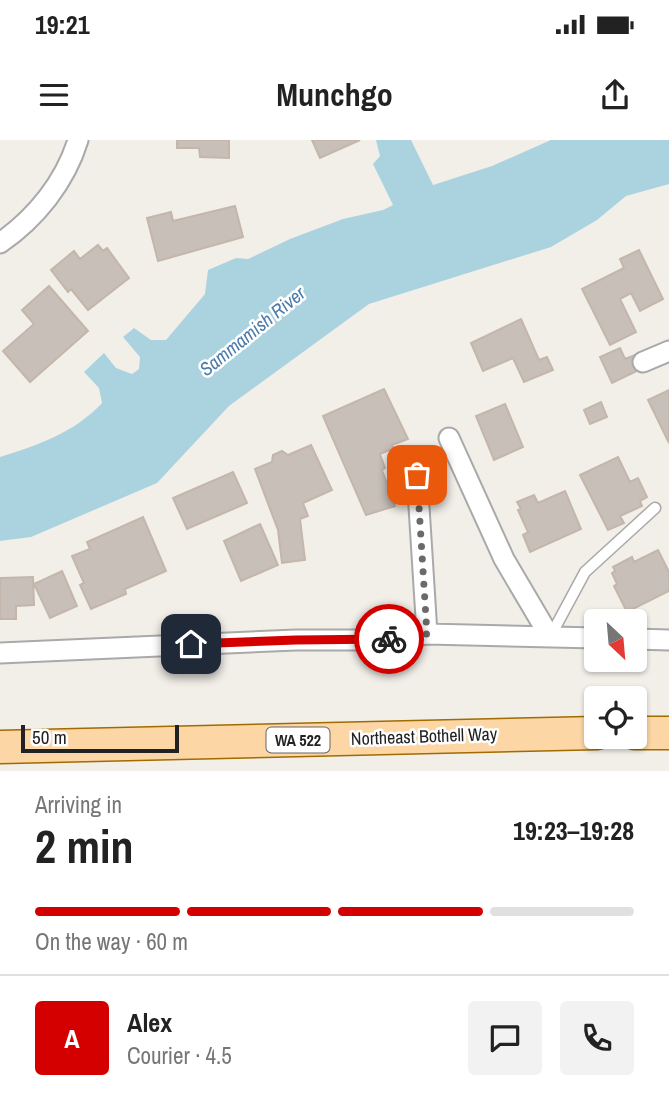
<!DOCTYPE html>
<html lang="en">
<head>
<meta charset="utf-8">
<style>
	body { margin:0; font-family:"Archivo Narrow",sans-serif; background:#f2f2f2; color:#222; height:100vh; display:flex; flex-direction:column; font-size:26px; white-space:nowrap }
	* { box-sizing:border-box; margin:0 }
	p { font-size:23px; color:#767676 }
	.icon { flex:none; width:38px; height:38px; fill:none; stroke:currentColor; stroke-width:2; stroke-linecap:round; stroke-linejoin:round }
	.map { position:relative; height:631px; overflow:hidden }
	.sheet { display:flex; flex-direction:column; background:#fff; flex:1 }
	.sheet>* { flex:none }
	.needle { width:46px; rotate:154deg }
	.buttons { position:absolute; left:584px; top:469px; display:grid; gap:14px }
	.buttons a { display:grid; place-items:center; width:63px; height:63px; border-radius:7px; background:#fff; box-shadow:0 2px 5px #0004; font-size:35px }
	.scale { position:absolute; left:21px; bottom:18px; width:158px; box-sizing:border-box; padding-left:7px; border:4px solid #222; border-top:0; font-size:19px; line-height:24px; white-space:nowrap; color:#222; -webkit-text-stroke:5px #fff; paint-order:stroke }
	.pin { position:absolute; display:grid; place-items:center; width:60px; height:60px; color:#fff; margin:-30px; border-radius:14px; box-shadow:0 4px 10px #0006 }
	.courier { position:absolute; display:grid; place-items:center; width:70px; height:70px; margin:-35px; border:5px solid #d40000; border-radius:50%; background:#fff; color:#222; box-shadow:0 2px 9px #0007 }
	.summary em { font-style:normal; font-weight:700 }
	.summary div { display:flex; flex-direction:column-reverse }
	.summary { display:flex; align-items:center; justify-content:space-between; height:119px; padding:0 35px }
	h1 { font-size:46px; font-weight:700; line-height:52px }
	.bar { display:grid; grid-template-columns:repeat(4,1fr); gap:10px 7px; align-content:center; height:84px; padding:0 35px }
	.bar i { height:9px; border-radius:5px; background:#e0e0e0 }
	.bar .current { background:#d40000 }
	.bar p { grid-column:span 4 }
	.line { display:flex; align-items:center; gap:18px; padding:0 35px; border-top:2px solid #e0e0e0 }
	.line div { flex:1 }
	.round { display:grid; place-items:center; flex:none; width:74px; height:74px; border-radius:7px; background:#f2f2f2 }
	.status { display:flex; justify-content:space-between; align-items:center; height:49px; padding:0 35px; background:#fff; direction:ltr }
	.status svg { height:19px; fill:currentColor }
	header { display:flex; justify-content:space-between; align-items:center; height:91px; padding:0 35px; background:#fff; font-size:32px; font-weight:700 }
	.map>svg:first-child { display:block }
	.water { fill:#aad3df }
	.building { fill:#c7bfb8; stroke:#c4b6ab; stroke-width:2 }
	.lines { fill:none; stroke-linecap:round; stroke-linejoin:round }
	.lane-casing { stroke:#a9a9a9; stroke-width:13 }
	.street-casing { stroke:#a9a9a9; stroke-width:23 }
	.primary-casing { stroke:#a06b00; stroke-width:35 }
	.lane { stroke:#fff; stroke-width:10 }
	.street { stroke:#fff; stroke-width:19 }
	.primary { stroke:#fcd6a4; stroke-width:32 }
	.done { stroke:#6b6a68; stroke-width:7; stroke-dasharray:0 12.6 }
	.route { stroke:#d40000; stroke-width:9 }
	.labels { text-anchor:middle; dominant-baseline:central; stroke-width:5; stroke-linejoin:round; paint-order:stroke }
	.shield { fill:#fff; stroke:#646464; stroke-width:2 }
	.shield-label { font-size:16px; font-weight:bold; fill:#222 }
	.street-label { font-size:18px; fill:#222; stroke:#fff }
	.water-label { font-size:19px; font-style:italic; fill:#4a7aab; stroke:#fff }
</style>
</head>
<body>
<div class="status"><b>19:21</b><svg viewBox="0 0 49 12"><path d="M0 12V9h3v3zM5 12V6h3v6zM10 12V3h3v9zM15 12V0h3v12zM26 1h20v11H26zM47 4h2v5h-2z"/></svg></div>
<header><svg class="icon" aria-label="menu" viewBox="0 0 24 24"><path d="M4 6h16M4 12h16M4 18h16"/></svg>Munchgo<svg class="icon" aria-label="share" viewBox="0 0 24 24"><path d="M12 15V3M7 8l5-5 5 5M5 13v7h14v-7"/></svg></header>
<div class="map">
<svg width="669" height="631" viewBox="0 0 669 631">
	<rect width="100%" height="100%" fill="#f2efe9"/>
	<path class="water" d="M376,0H411L433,45L492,26L551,0H669V44L626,56L597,80L551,107L369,164L229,266L157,343L31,397L0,401V317C38,305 74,293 102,263L99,248L84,232L104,213L116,228L132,234L139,229L140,217L123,197L134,188L151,200H166L205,154L208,130L236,118L248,119L290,99L343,79L383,70L393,65L373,24L380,16Z"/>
	<path class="building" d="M177,0H229V18L200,17L199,8H177Z
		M312,0H360L320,18Z
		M235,66L243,97L158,121L147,78L171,72L173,81Z
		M98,105L103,111L107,108L129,138L88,170L71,149L68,152L51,130L74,111L80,119Z
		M639,110L663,159L640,171L631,153L620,159L636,192L610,205L582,149L624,128L620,119Z
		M49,146L88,191L30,242L3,211L34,184L22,170Z
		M521,179L539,220L547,217L553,230L524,242L513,218L483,231L471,203Z
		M620,208L625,219L635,215L641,229L612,243L600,217Z
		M384,249L408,299L392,305L394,308L380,314L385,328L382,330L395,366L366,375L323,276Z
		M669,250V303L648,260Z
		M601,262L607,277L590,284L584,270Z
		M505,264L523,307L494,320L476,276Z
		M311,305L332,350L303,363L308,376L300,379L305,420L282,423L278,390L255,329L272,322L273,315L282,311L288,315Z
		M618,317L630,342L638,338L647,357L640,361L642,366L620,376L624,383L608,390L580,335Z
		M233,332L247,363L187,389L173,358Z
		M565,351L581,389L530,412L523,395L528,392L518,370L521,369L517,362L534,355L538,363Z
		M143,377L166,431L125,449L126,454L91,469L80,445L84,443L72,416L90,409L87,402Z
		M260,384L278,425L241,441L224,401Z
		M658,410L669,432V451L627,472L614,446L617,444L612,433L615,431L613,427L632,417L634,422Z
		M62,431L77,466L50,478L34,444Z
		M33,437L34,465L16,466V479H0V438Z"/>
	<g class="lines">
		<g class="lane-casing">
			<path id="lane" d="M550,497L585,432L655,368"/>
		</g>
		<g class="street-casing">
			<path id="street" d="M0,103C36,78 65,42 78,0
				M643,222L669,211
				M449,298L504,419L550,497
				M417,335L427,494
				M635,499L669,500
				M0,513L296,500H382L427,494L597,498"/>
		</g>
		<g class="primary-casing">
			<path id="primary" d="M635,593H669
				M0,607L597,593"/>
		</g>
		<use href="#lane" class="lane"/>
		<use href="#street" class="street"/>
		<use href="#primary" class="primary"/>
	</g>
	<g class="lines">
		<path class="done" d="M389,499L427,494L417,335"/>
		<path class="route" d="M191,504L296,500L389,499"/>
	</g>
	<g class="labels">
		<rect class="shield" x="266.5" y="587.5" width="63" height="25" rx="5"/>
		<g class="shield-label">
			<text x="298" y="600">WA 522</text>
		</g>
		<g class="street-label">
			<text transform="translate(424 596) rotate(-2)">Northeast Bothell Way</text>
		</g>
		<g class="water-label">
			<text transform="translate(252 191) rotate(-39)">Sammamish River</text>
		</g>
	</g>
</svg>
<div class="buttons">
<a><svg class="needle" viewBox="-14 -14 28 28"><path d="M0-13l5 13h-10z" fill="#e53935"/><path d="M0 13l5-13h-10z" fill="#767676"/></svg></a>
<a><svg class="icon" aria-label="locate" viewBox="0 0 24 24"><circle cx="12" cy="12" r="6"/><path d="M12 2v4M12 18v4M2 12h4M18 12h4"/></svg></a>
</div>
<div class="scale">50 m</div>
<div class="pin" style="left:417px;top:335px;background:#ea580c"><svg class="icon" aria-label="bag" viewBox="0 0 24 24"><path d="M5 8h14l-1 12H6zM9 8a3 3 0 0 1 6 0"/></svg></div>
<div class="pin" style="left:191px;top:504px;background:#1f2937"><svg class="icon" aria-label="home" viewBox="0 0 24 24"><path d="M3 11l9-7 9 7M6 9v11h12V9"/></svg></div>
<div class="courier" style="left:389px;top:499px"><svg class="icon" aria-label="bike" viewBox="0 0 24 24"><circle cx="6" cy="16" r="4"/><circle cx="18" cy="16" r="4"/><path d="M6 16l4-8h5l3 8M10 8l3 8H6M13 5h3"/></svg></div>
</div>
<section class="sheet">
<div class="summary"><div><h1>2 min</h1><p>Arriving in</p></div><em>19:23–19:28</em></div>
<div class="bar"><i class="current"></i><i class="current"></i><i class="current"></i><i></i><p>On the way · 60 m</p></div>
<div class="line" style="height:126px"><b class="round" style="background:#d40000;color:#fff">A</b><div><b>Alex</b><p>Courier · 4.5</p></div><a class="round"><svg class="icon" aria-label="chat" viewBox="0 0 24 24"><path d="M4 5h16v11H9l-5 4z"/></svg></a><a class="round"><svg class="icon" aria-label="phone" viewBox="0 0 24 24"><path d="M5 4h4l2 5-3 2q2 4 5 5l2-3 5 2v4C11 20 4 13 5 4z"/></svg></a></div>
</section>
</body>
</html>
